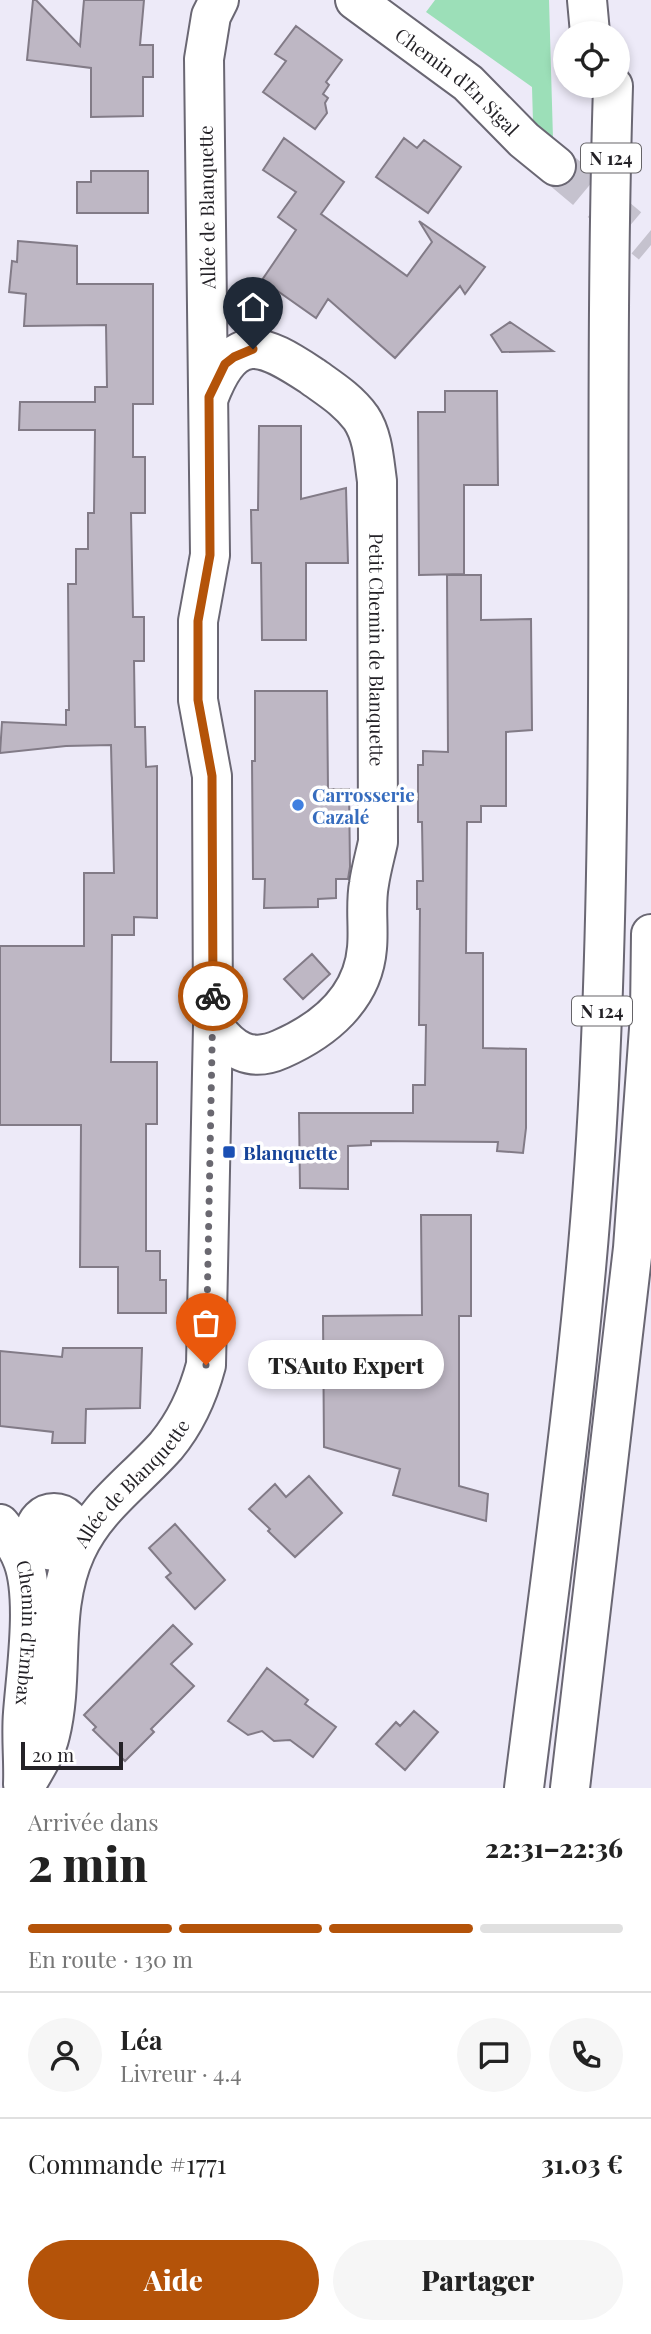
<!DOCTYPE html>
<html lang="fr">
<head>
<meta charset="utf-8">
<style>
	body { margin:0; font-family:"Playfair Display",serif; background:#f6f6f6; color:#222; height:100vh; display:flex; flex-direction:column; font-size:26px; white-space:nowrap }
	* { box-sizing:border-box; margin:0 }
	p { font-size:23px; color:#767676 }
	.icon { flex:none; width:38px; height:38px; fill:none; stroke:currentColor; stroke-width:2; stroke-linecap:round; stroke-linejoin:round }
	.map { position:relative; height:1788px; overflow:hidden }
	.side { display:flex; flex-direction:column; background:#fff; flex:1 }
	.side>* { flex:none }
	.controls { position:absolute; left:553px; top:21px; display:grid; gap:14px }
	.controls a { display:grid; place-items:center; width:77px; height:77px; border-radius:50%; background:#fff; box-shadow:0 4px 10px #0003; font-size:35px }
	.scale { position:absolute; left:21px; bottom:18px; width:102px; box-sizing:border-box; padding-left:7px; border:4px solid #242227; border-top:0; font-size:19px; line-height:24px; white-space:nowrap; color:#242227; -webkit-text-stroke:5px #fff; paint-order:stroke }
	.pin { position:absolute; display:grid; place-items:center; width:60px; height:60px; color:#fff; margin:-72px -30px; border-radius:50% 50% 50% 0; rotate:-45deg; box-shadow:0 0 7px #0007 }
	.pin .icon { rotate:45deg }
	.courier { position:absolute; display:grid; place-items:center; width:70px; height:70px; margin:-35px; border:5px solid #b45309; border-radius:50%; background:#fff; color:#222; box-shadow:0 2px 9px #0007 }
	.bubble { position:absolute; height:49px; border-radius:24px; background:#fff; box-shadow:0 4px 10px #0003; font-size:23px; font-weight:800; line-height:49px; text-align:center }
	.head em { font-style:normal; font-weight:800 }
	.head div { display:flex; flex-direction:column-reverse }
	.head { display:flex; align-items:center; justify-content:space-between; height:119px; padding:0 28px }
	h1 { font-size:46px; font-weight:800; line-height:52px }
	.bar { display:grid; grid-template-columns:repeat(4,1fr); gap:10px 7px; align-content:center; height:84px; padding:0 28px }
	.bar i { height:9px; border-radius:5px; background:#e0e0e0 }
	.bar .selected { background:#b45309 }
	.bar p { grid-column:span 4 }
	.line { display:flex; align-items:center; gap:18px; padding:0 28px; border-top:2px solid #e0e0e0 }
	.line div { flex:1 }
	.round { display:grid; place-items:center; flex:none; width:74px; height:74px; border-radius:37px; background:#f6f6f6 }
	.action { display:flex; gap:14px; margin-top:auto; padding:14px 28px }
	.action a { flex:1; height:80px; border-radius:42px; background:#b45309; color:#fff; font-size:28px; font-weight:800; line-height:80px; text-align:center }
	.action a+a { background:#f6f6f6; color:#222 }
	.map>svg:first-child { display:block }
	.green { fill:#9cdfb8 }
	.building { fill:#beb7c4; stroke:#827b87; stroke-width:2 }
	.lines { fill:none; stroke-linecap:round; stroke-linejoin:round }
	.minor-tunnel { stroke:#c5c2ce; stroke-width:38; stroke-dasharray:38 19; stroke-linecap:butt }
	.minor-casing { stroke:#6a6773; stroke-width:42 }
	.highway-casing { stroke:#6a6773; stroke-width:42 }
	.minor { stroke:#fff; stroke-width:38 }
	.highway { stroke:#fff; stroke-width:38 }
	.done { stroke:#6a6870; stroke-width:7; stroke-dasharray:0 12.6 }
	.route { stroke:#b45309; stroke-width:9 }
	.shop-dot { fill:#3f7fe0; stroke:#fff; stroke-width:2.5 }
	.transit-dot { fill:#1a4fb4; stroke:#fff; stroke-width:2.5 }
	.labels { text-anchor:middle; dominant-baseline:central; stroke-width:7; stroke-linejoin:round; paint-order:stroke }
	.shield { fill:#fff; stroke:#666468; stroke-width:2 }
	.shield-label { font-size:18px; font-weight:bold; fill:#242227 }
	.street-label { font-size:19px; fill:#242227; stroke:#fff }
	.shop-label { font-size:19px; font-weight:bold; fill:#366cbe; stroke:#fff; text-anchor:start }
	.transit-label { font-size:19px; font-weight:bold; fill:#164399; stroke:#fff; text-anchor:start }
</style>
</head>
<body>
<div class="map">
<svg width="651" height="1788" viewBox="0 0 651 1788">
	<rect width="100%" height="100%" fill="#edeaf8"/>
	<path class="green" d="M435,0H549L553,139L533,122L532,87L426,12Z"/>
	<path class="building" d="M33,0H36L80,46L84,0H144L140,45H153V77H143V116L91,117V68L27,60Z
		M296,26L342,60L326,82L329,85L323,94L328,98L325,103L327,113L315,129L263,92L286,61L275,54Z
		M284,138L344,182L321,214L407,276L432,242L419,221L485,267L465,294L460,286L395,358L328,299L316,318L262,280L296,230L278,217L296,192L263,170Z
		M404,138L417,148L424,140L461,167L428,213L376,177Z
		M91,171H148V213H77V182H91Z
		M18,241L77,246V284H153V404H133V457H145V513H131L133,617H144V661H134L135,727H145L146,767L157,766V918L134,917V935H112L111,1062H157V1124H146V1251H160V1280H166V1313H118V1267H80L81,1125H0V946H84V873H114L111,745L66,746L0,753L2,722L66,725V710H69L68,584H76V549H88V513H94L95,430H19L20,402H95V387H107L106,325L24,326L26,294L9,292L12,261L17,262Z
		M510,322L553,351L502,352L491,335Z
		M445,391H497L498,485H464V574L419,575L418,412H445Z
		M259,426H301V499L346,488L348,563H306V640H262L261,563H252L251,510H258Z
		M447,575H481V620L531,619L532,730L506,732V806H481V822H467L466,953H483V1048L526,1049V1128L523,1153L497,1151L498,1142L371,1141V1145L348,1146V1189L300,1188L299,1113H413V1085H425L426,1025H419L420,909H417V881H423L422,822H418V765H423V751L448,752Z
		M255,691H327L328,789H349L350,867L348,879H336V898L318,899V907L264,908L265,879H253L252,761H255Z
		M312,954L330,974L303,999L284,979Z
		M421,1215H471V1316H459V1486L488,1494L486,1521L393,1495L400,1469L324,1447L323,1316L422,1315Z
		M63,1348H142L140,1408L86,1409L85,1443H52L53,1432L0,1426V1351L62,1357Z
		M309,1476L342,1513L295,1557L268,1531L270,1529L249,1509L275,1484L286,1497Z
		M175,1524L225,1580L195,1609L166,1577L171,1573L149,1548Z
		M173,1625L192,1644L171,1664L194,1686L151,1729L154,1732L125,1761L93,1730L96,1727L84,1715Z
		M267,1668L308,1700L305,1704L336,1727L313,1757L290,1740L274,1741L262,1731L248,1735L228,1721Z
		M414,1711L438,1732L405,1770L376,1744L396,1722L400,1726Z"/>
	<g class="lines">
		<path class="minor-tunnel" d="M556,166L651,245"/>
		<g class="minor-casing">
			<g id="minor">
				<path id="s1" d="M355,0L468,83L524,140L556,166"/>
				<path id="s2" d="M209,397C235,330 262,343 312,376C330,389 348,400 361,418C373,436 374,460 377,481L378,842C375,856 371,870 369,884C365,905 369,927 367,948C363,998 324,1030 281,1049C250,1063 231,1050 213,1025"/>
				<circle cx="54" cy="1532" r="19"/>
				<path id="s3" d="M0,1524C9,1535 18,1547 23,1561C37,1598 26,1673 23,1713C21,1737 24,1760 23,1784"/>
				<path id="s4" d="M24,1788C33,1772 46,1753 50,1735C65,1674 49,1610 76,1551C96,1507 135,1481 166,1446C186,1422 198,1395 206,1365L213,1025L212,776L198,700V621L210,555L204,59L211,16L219,0"/>
			</g>
		</g>
		<g class="highway-casing">
			<path id="highway" d="M587,0L590,33
				M524,1788C554,1547 590,1306 600,1063C615,738 603,411 613,86
				M570,1788L633,1248L650,1015L651,934"/>
		</g>
		<use href="#minor" class="minor"/>
		<use href="#highway" class="highway"/>
	</g>
	<g class="lines">
		<path class="done" d="M206,1365L213,996"/>
		<path class="route" d="M213,996L212,776L198,700V621L210,555L209,397L225,364L234,357L253,349"/>
	</g>
	<circle class="shop-dot" cx="298" cy="805" r="7"/>
	<rect class="transit-dot" x="222" y="1145" width="14" height="14" rx="3.5"/>
	<g class="labels">
		<g class="shield">
			<rect x="581" y="143.5" width="60" height="29" rx="5"/>
			<rect x="572" y="996.5" width="60" height="29" rx="5"/>
		</g>
		<g class="shield-label">
			<text x="611" y="158">N 124</text>
			<text x="602" y="1011">N 124</text>
		</g>
		<g class="street-label">
			<text stroke="none"><textPath href="#s1" startOffset="131">Chemin d'En Sigal</textPath></text>
			<text transform="translate(206 207) rotate(-91)">Allée de Blanquette</text>
			<text stroke="none"><textPath href="#s2" startOffset="434">Petit Chemin de Blanquette</textPath></text>
			<text stroke="none"><textPath href="#s4" startOffset="334">Allée de Blanquette</textPath></text>
			<text stroke="none"><textPath href="#s3" startOffset="116">Chemin d'Embax</textPath></text>
		</g>
		<g class="shop-label">
			<text x="312" y="794">Carrosserie<tspan x="312" dy="22">Cazalé</tspan></text>
		</g>
		<g class="transit-label">
			<text x="243" y="1152">Blanquette</text>
		</g>
	</g>
</svg>
<div class="controls">
<a><svg class="icon" aria-label="locate" viewBox="0 0 24 24"><circle cx="12" cy="12" r="6"/><path d="M12 2v4M12 18v4M2 12h4M18 12h4"/></svg></a>
</div>
<div class="scale">20 m</div>
<div class="pin" style="left:206px;top:1365px;background:#ea580c"><svg class="icon" aria-label="bag" viewBox="0 0 24 24"><path d="M5 8h14l-1 12H6zM9 8a3 3 0 0 1 6 0"/></svg></div>
<div class="pin" style="left:253px;top:349px;background:#1f2937"><svg class="icon" aria-label="home" viewBox="0 0 24 24"><path d="M3 11l9-7 9 7M6 9v11h12V9"/></svg></div>
<div class="courier" style="left:213px;top:996px"><svg class="icon" aria-label="bike" viewBox="0 0 24 24"><circle cx="6" cy="16" r="4"/><circle cx="18" cy="16" r="4"/><path d="M6 16l4-8h5l3 8M10 8l3 8H6M13 5h3"/></svg></div>
<div class="bubble" style="left:248px;top:1340px;width:196px">TSAuto Expert</div>
</div>
<section class="side">
<div class="head"><div><h1>2 min</h1><p>Arrivée dans</p></div><em>22:31–22:36</em></div>
<div class="bar"><i class="selected"></i><i class="selected"></i><i class="selected"></i><i></i><p>En route · 130 m</p></div>
<div class="line" style="height:126px"><a class="round"><svg class="icon" aria-label="person" viewBox="0 0 24 24"><circle cx="12" cy="8" r="4"/><path d="M4 21q1-7 8-7t8 7"/></svg></a><div><b>Léa</b><p>Livreur · 4.4</p></div><a class="round"><svg class="icon" aria-label="chat" viewBox="0 0 24 24"><path d="M4 5h16v11H9l-5 4z"/></svg></a><a class="round"><svg class="icon" aria-label="phone" viewBox="0 0 24 24"><path d="M5 4h4l2 5-3 2q2 4 5 5l2-3 5 2v4C11 20 4 13 5 4z"/></svg></a></div>
<div class="line" style="height:91px"><div>Commande #1771</div><b>31.03 €</b></div>
<div class="action"><a>Aide</a><a>Partager</a></div>
</section>
</body>
</html>
